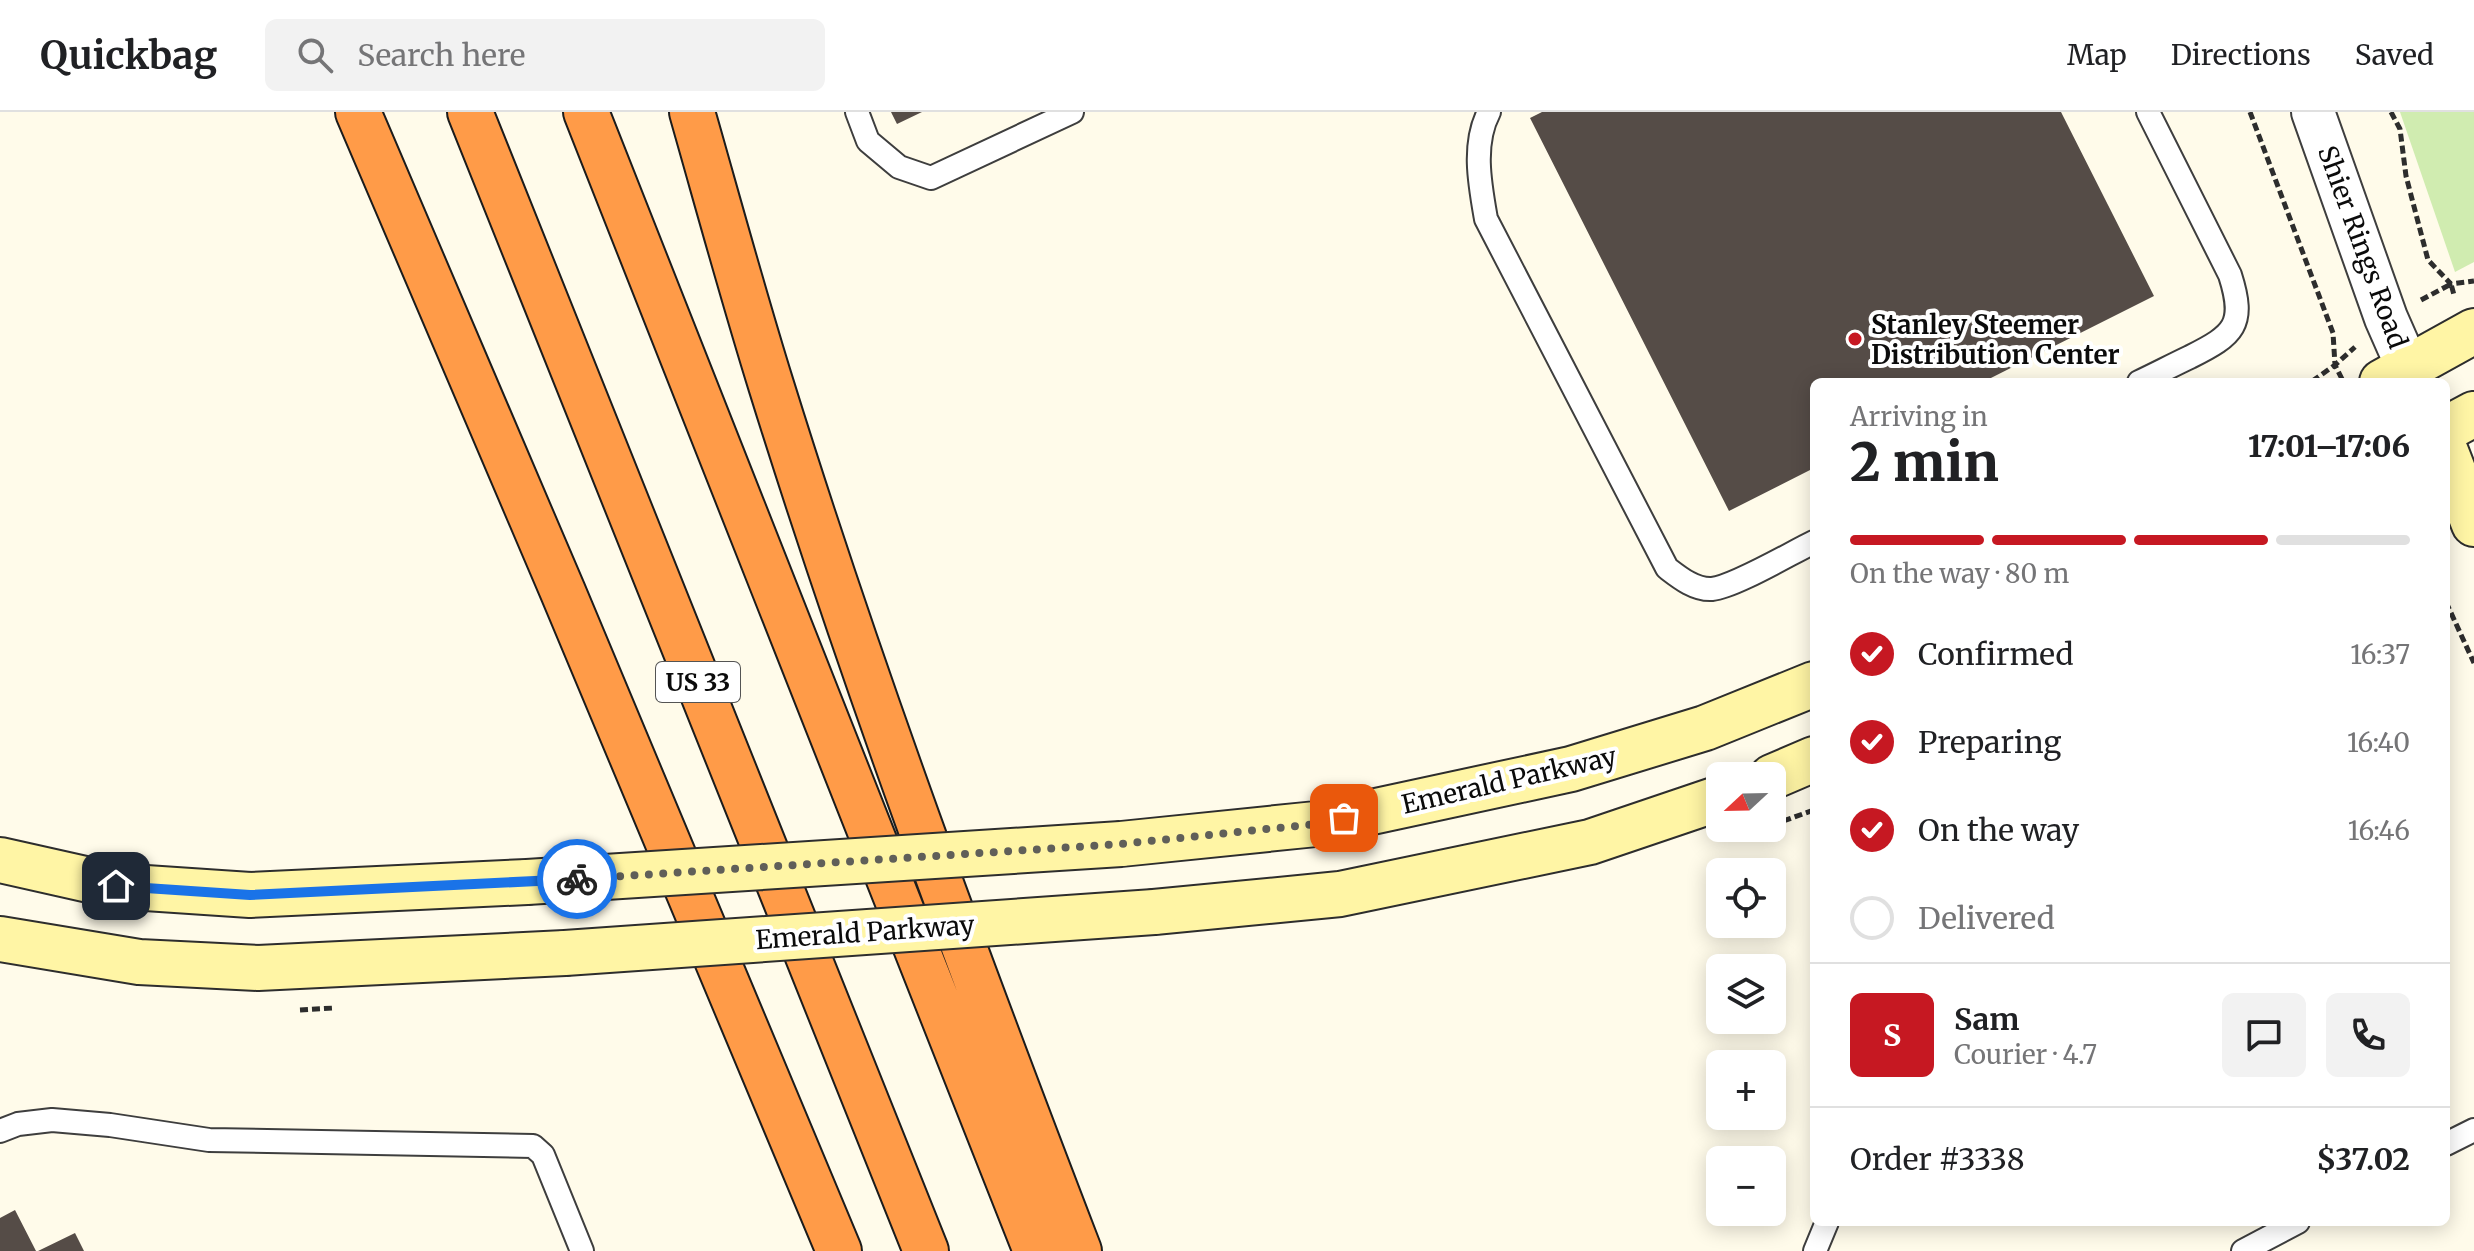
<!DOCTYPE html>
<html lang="en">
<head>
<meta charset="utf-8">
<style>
	body { margin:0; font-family:Merriweather,serif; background:#f2f2f2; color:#202124; height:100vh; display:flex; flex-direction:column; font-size:30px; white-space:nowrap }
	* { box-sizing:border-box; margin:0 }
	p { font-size:26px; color:#757577 }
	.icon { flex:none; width:44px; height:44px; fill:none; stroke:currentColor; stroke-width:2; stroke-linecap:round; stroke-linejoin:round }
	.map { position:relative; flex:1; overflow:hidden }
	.details { position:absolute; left:1810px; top:266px; width:640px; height:848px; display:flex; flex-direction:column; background:#fff; border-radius:12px; box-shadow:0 4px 20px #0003 }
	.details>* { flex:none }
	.needle { width:52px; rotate:248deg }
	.tools { position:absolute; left:1706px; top:650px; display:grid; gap:16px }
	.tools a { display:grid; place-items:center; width:80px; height:80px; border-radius:12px; background:#fff; box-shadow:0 4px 20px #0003; font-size:40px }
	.pin { position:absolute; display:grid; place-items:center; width:68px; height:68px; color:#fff; margin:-34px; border-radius:16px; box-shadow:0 4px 12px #0006 }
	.courier { position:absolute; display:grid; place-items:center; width:80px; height:80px; margin:-40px; border:6px solid #1a73e8; border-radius:50%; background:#fff; color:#222; box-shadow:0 2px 10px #0007 }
	.overview em { font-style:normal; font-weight:800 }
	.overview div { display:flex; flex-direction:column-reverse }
	.overview { display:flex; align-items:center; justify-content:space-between; height:136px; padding:0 40px }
	h1 { font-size:52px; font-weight:800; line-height:60px }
	.bar { display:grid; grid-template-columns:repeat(4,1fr); gap:12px 8px; align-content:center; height:96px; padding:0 40px }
	.bar i { height:10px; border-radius:6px; background:#e0e0e0 }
	.bar .active { background:#c61822 }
	.bar p { grid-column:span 4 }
	.line { display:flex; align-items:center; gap:20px; padding:0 40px; border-top:2px solid #e0e0e0 }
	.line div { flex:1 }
	.round { display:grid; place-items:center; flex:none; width:84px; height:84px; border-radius:12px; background:#f2f2f2 }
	ol { padding:0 40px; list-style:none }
	li { display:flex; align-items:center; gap:24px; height:88px }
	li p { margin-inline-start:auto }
	li .icon { padding:8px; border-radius:50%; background:#c61822; color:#fff; stroke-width:4 }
	li:last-child { color:#757577 }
	li i { width:44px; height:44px; border:4px solid #e0e0e0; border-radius:50% }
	header { display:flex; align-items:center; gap:48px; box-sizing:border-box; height:112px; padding:0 40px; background:#fff; border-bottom:2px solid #e0e0e0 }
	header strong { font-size:38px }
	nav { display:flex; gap:44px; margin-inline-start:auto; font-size:28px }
	.search { width:560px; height:72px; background:#f2f2f2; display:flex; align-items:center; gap:20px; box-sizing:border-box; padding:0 28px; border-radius:12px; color:#757577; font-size:30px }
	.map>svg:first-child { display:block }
	.green { fill:#d0ecb0 }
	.building { fill:#554c47 }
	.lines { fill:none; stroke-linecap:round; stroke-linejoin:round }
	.lane-casing { stroke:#3e3e3e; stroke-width:26 }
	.street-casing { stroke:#3e3e3e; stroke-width:46 }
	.secondary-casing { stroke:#2d2d2d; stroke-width:48 }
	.highway-casing { stroke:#1c1c1c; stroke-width:48 }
	.path { stroke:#2d2d2d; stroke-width:5; stroke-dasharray:8 4; stroke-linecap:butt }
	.lane { stroke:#fff; stroke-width:22 }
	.street { stroke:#fff; stroke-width:42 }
	.secondary { stroke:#fff5a5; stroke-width:44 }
	.highway { stroke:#ff9b48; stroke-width:44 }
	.secondary-bridge-casing { stroke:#2d2d2d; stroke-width:48; stroke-linecap:butt }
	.secondary-bridge { stroke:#fff5a5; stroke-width:44 }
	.done { stroke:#605f59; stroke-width:8; stroke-dasharray:0 14.4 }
	.route { stroke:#1a73e8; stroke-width:10 }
	.poi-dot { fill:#c61822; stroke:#fff; stroke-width:3 }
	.labels { text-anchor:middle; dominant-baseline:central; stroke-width:8; stroke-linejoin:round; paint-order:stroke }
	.shield { fill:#fff; stroke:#545454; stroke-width:2 }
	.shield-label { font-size:24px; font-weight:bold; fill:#0b0b0b }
	.street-label { font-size:26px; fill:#0b0b0b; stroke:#fff }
	.poi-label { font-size:26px; font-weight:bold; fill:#0b0b0b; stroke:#fff; text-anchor:start }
</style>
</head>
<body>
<header>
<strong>Quickbag</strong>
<div class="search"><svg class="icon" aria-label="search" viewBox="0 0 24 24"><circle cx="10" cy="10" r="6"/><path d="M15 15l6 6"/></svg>Search here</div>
<nav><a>Map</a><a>Directions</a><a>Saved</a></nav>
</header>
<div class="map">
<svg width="2474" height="1139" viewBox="0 0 2474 1139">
	<rect width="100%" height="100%" fill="#fffbea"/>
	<path class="green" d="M2400,0H2474V150L2455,160Z"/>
	<path class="building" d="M891,0H922L897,12Z
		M1542,0H2061L2154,184L1983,270H1814V356L1729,399L1530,6Z
		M15,1098L36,1139H0V1106Z
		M75,1121L84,1139H38Z"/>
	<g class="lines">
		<g class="lane-casing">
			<path id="lane" d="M857,0L868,29L899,55L931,66L1072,0
				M1489,0C1472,32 1480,73 1486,107L1667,456C1680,466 1695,478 1712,477C1734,475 1791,441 1814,430
				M2139,270C2156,262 2173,253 2190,245C2234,223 2246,213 2230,163L2148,0
				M0,1019L18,1012L52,1008L110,1013L209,1028L533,1034L543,1043L582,1139
				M2446,1032L2474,1018
				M1815,1139L1827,1110
				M2243,1139L2298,1110"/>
		</g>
		<g class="street-casing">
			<path id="street" d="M2313,0L2386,206L2408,256"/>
		</g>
		<g class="secondary-casing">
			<path id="secondary" d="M2382,270L2474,219
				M2446,317L2474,302
				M2446,340L2474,412
				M1772,665L1814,647
				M1121,732L1316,712L1571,657L1705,616L1814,572
				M0,748L116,774L250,783L527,770
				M1154,800L1340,782L1590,730L1720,686
				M0,827L139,850L258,856L565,841"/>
		</g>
		<g class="highway-casing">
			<path id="highway" d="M358,0L563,480L839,1139
				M470,0L926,1139
				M586,0L1036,1139
				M692,0C718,91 743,183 771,273C862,566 969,853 1079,1139"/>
		</g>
		<path class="path" d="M2250,0L2333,221L2335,253L2311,270
			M2391,0L2400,17L2406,64L2428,148L2451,172L2474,169
			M2421,188L2451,172L2454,183
			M2342,267L2335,253L2355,235
			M2446,490L2474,551
			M1772,713L1814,698
			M1737,725L1763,716
			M300,898L334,896"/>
		<use href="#lane" class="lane"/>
		<use href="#street" class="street"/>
		<use href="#secondary" class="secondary"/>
		<use href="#highway" class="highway"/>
		<g class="secondary-bridge-casing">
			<path id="secondary-bridge" d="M527,770L1121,732
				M565,841L1154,800"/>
		</g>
		<use href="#secondary-bridge" class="secondary-bridge"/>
	</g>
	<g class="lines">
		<path class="done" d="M577,767L1121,732L1316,712L1344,706"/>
		<path class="route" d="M116,774L250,783L577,767"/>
	</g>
	<circle class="poi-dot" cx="1855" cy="227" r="8"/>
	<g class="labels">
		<rect class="shield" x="656" y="550" width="84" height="40" rx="6"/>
		<g class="shield-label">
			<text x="698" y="570">US 33</text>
		</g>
		<g class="street-label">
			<text transform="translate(2363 135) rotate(70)">Shier Rings Road</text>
			<text transform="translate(1509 668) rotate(-13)">Emerald Parkway</text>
			<text transform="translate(865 820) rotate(-4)">Emerald Parkway</text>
		</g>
		<g class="poi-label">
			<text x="1871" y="212">Stanley Steemer<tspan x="1871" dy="30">Distribution Center</tspan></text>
		</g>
	</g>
</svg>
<div class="tools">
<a><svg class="needle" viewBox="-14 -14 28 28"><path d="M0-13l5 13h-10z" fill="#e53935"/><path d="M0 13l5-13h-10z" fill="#757577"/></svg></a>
<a><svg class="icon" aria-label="locate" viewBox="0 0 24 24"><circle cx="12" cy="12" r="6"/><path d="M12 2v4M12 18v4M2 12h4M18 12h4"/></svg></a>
<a><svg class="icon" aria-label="layers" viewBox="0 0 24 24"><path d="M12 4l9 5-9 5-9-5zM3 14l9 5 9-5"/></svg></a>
<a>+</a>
<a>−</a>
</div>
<div class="pin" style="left:1344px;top:706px;background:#ea580c"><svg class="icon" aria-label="bag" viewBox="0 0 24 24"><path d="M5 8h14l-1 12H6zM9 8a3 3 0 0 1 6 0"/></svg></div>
<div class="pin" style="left:116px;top:774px;background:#1f2937"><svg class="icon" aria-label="home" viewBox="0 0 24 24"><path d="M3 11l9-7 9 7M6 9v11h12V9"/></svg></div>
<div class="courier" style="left:577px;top:767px"><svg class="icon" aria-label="bike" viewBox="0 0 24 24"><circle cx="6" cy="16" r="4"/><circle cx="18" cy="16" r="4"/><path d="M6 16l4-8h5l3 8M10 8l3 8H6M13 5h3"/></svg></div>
<section class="details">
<div class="overview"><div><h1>2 min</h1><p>Arriving in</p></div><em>17:01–17:06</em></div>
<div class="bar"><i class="active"></i><i class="active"></i><i class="active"></i><i></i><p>On the way · 80 m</p></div>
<ol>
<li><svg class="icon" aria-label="check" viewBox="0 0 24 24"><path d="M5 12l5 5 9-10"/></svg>Confirmed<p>16:37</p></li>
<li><svg class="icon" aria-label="check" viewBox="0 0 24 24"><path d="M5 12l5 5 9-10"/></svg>Preparing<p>16:40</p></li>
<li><svg class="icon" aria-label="check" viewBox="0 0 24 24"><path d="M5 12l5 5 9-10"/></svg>On the way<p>16:46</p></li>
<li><i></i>Delivered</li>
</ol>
<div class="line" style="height:144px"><b class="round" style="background:#c61822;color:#fff">S</b><div><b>Sam</b><p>Courier · 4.7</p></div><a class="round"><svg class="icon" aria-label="chat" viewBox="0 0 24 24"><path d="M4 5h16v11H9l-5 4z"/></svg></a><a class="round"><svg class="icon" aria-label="phone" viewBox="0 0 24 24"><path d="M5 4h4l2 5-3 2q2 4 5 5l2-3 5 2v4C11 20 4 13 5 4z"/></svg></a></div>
<div class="line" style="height:104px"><div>Order #3338</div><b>$37.02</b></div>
</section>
</div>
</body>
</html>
